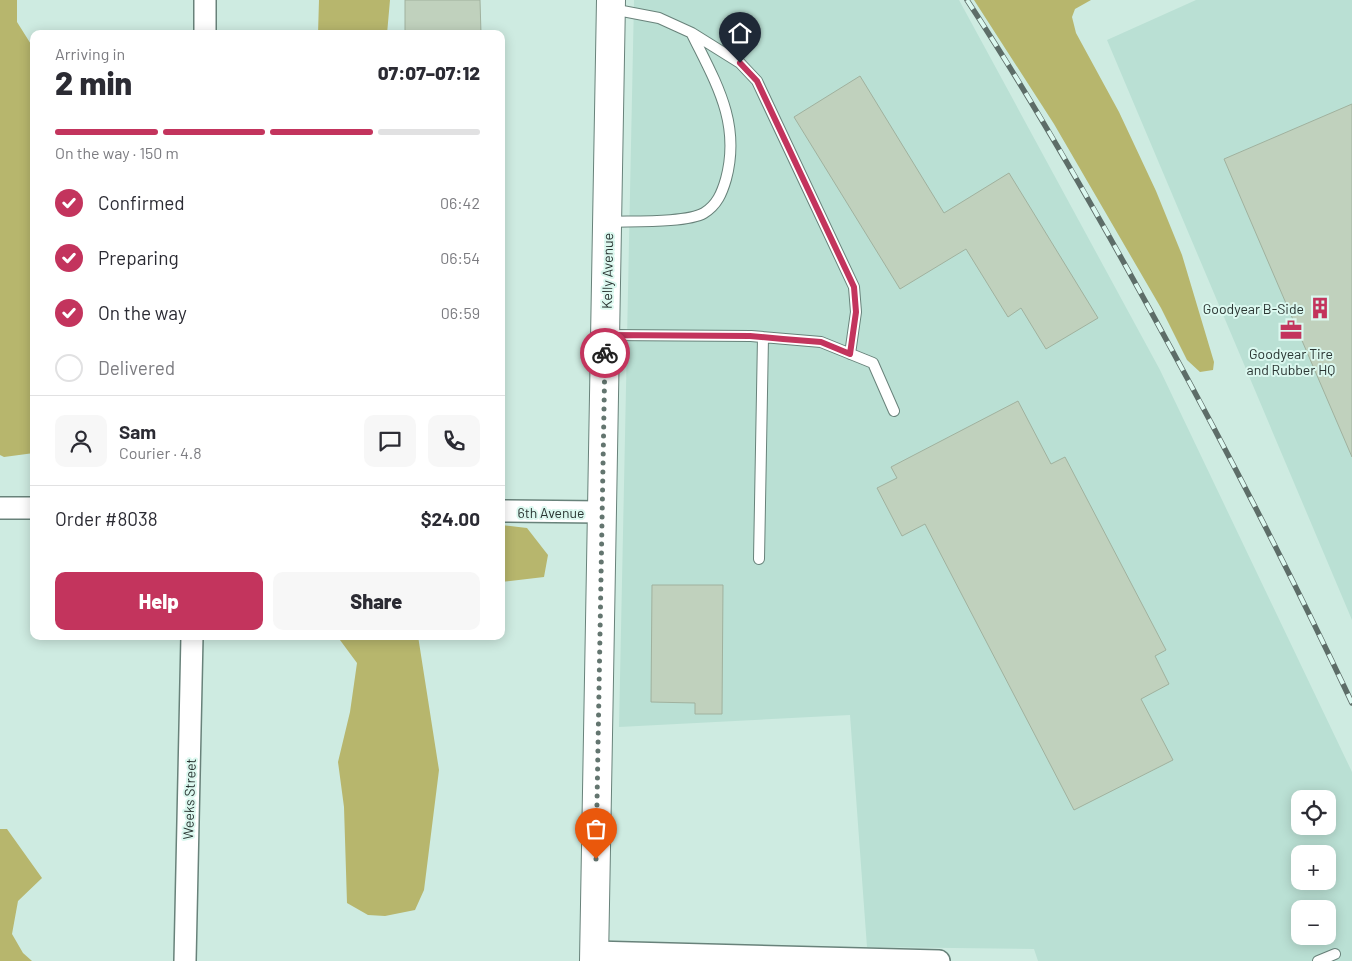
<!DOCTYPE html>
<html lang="en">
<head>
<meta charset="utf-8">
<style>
	body { margin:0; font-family:Barlow,sans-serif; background:#f7f7f7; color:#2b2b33; height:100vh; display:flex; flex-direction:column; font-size:19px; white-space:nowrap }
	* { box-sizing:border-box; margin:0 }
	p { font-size:16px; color:#7c7c81 }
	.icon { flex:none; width:28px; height:28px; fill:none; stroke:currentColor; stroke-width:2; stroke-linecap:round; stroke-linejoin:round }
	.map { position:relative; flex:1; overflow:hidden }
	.side { position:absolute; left:30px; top:30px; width:475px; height:610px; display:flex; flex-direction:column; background:#fff; border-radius:10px; box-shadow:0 2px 12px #0003 }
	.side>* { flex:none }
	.fabs { position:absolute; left:1291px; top:790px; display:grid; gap:10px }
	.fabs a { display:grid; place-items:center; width:45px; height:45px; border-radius:10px; background:#fff; box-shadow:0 2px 12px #0003; font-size:25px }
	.pin { position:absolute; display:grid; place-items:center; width:42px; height:42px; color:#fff; margin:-51px -21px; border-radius:50% 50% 50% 0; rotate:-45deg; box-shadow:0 0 5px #0007 }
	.pin .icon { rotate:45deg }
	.courier { position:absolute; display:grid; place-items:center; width:50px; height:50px; margin:-25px; border:4px solid #c3345d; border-radius:50%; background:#fff; color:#222; box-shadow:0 1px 6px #0007 }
	.head em { font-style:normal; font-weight:800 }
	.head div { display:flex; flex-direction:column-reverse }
	.head { display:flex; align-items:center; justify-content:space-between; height:85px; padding:0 25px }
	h1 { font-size:32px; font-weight:800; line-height:38px }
	.bar { display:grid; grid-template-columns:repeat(4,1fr); gap:8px 5px; align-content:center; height:60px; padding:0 25px }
	.bar i { height:6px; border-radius:4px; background:#e1e1e2 }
	.bar .current { background:#c3345d }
	.bar p { grid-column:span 4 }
	.line { display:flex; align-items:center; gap:12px; padding:0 25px; border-top:1px solid #e1e1e2 }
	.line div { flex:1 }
	.round { display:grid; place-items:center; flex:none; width:52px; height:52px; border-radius:10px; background:#f7f7f7 }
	ol { padding:0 25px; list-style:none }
	li { display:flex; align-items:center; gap:15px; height:55px }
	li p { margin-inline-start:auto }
	li .icon { padding:5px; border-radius:50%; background:#c3345d; color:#fff; stroke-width:4 }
	li:last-child { color:#7c7c81 }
	li i { width:28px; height:28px; border:2px solid #e1e1e2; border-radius:50% }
	.primary-button { display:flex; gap:10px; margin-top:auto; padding:10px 25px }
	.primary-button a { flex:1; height:58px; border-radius:10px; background:#c3345d; color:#fff; font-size:20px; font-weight:800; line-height:58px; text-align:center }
	.primary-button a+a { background:#f7f7f7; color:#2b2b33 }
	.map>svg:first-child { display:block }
	.built { fill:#bae0d4; fill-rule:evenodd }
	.green { fill:#b7b66d }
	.building { fill:#c0d1bd; stroke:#a0b19e }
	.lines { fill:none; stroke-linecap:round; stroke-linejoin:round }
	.service-casing { stroke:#68827a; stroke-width:12 }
	.minor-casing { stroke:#68827a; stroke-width:24 }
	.secondary-casing { stroke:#68827a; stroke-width:30 }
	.service { stroke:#fff; stroke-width:10 }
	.minor { stroke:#fff; stroke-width:21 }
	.secondary { stroke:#fff; stroke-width:28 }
	.rail-casing { stroke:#5d6d68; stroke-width:5.5 }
	.rail { stroke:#dbf8ef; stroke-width:4; stroke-dasharray:11; stroke-linecap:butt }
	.done { stroke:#63756f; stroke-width:5; stroke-dasharray:0 9 }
	.route { stroke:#c3345d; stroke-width:6 }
	.labels { text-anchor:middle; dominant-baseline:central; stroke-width:4; stroke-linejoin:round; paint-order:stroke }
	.street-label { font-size:14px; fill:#2a3532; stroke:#dbf8ef }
	.poi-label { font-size:14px; fill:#2a3532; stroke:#dbf8ef; text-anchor:end }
</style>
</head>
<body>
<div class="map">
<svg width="1352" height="961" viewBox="0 0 1352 961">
	<rect width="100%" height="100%" fill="#ceebe1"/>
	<path class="built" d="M634,0H959L1160,370L1352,772V961H1038L1034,949L867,947L850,715L619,727ZM1300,799H1328V826H1300ZM1300,854H1328V881H1300ZM1300,909H1328V936H1300Z
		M1196,0H1352V620L1107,40Z"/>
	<path class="green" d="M0,0H17V22L34,49V453L4,457L0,455Z
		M319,0H390L387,34H318Z
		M974,0H1091L1075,9L1072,17L1076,33L1119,112L1156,191L1182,255L1214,362L1213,370L1200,372L1187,360L1161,308L1054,124Z
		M501,525L527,528L548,555L544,577L501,582Z
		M337,636H418L439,770L424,890L415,910L385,916L368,915L347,903L344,807L338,762L350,712L357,663Z
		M0,829H7L42,878L18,901L12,934L23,953L32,961H0Z"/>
	<path class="building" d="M405,0H480L481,34H405Z
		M860,76L944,213L1009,173L1098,318L1046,349L1021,308L1008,317L966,249L900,289L794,117Z
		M1352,104V457L1224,159Z
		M1018,401L1051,464L1065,457L1166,650L1155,656L1169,684L1141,699L1173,760L1074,810L925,524L902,536L877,488L897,478L891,467Z
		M652,585H723L722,714H695V703L651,702Z"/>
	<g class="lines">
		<g class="service-casing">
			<path id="service" d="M612,9L659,18L692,33L740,63L757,81L854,287L856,312L850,354
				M609,222C631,221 687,223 704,213C717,205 722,193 726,179C741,123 716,83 692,34
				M607,335L751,336L821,342L873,363L894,411
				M759,559L763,337
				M1318,961L1335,954"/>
		</g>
		<g class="minor-casing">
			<path id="minor" d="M205,34V0
				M0,508H34
				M501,511L601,512
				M594,952L939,961
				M185,961L192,636"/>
		</g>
		<g class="secondary-casing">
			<path id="secondary" d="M594,961L611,0"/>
		</g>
		<use href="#service" class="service"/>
		<use href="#minor" class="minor"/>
		<use href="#secondary" class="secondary"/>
		<g class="rail-casing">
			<path id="rail" d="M967,0C1039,110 1104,225 1167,341C1232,460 1294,580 1352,703"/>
		</g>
		<use href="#rail" class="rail"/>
	</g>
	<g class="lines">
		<path class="done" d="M596,859L605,353"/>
		<path class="route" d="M605,353L606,335L750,336L783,339L821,342L850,354L856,312L854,287L757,81L740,63"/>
	</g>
	<defs>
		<g id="building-bare" transform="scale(1.725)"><path d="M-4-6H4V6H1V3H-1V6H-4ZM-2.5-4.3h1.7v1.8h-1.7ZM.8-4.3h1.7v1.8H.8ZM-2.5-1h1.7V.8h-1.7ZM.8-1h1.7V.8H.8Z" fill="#c3345d" stroke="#dbf8ef" stroke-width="2.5" paint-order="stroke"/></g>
		<g id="office-bare" transform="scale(1.725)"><path d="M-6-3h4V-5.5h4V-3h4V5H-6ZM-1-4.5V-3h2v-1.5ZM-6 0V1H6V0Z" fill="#c3345d" stroke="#dbf8ef" stroke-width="2.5" paint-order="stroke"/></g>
	</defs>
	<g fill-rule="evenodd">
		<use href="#building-bare" x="1320" y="308"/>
		<use href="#office-bare" x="1291" y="330"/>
	</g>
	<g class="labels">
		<g class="street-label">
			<text transform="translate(607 271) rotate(-89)">Kelly Avenue</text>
			<text x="551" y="512">6th Avenue</text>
			<text transform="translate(189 799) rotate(-88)">Weeks Street</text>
		</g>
		<g class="poi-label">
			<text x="1304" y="308">Goodyear B-Side</text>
			<text x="1291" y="353" text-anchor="middle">Goodyear Tire<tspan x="1291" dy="16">and Rubber HQ</tspan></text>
		</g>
	</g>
</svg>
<div class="fabs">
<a><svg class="icon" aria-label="locate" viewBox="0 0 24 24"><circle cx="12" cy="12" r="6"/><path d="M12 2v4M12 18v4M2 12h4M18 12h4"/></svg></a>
<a>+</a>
<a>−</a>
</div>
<div class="pin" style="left:596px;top:859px;background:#ea580c"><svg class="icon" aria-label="bag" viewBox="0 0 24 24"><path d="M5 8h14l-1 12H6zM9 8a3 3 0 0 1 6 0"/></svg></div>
<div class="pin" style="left:740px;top:63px;background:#1f2937"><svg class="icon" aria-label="home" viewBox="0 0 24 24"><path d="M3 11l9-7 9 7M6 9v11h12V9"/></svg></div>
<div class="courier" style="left:605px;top:353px"><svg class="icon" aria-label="bike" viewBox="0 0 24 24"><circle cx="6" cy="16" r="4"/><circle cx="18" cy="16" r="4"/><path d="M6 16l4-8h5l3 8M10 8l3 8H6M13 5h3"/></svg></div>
<section class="side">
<div class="head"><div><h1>2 min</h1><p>Arriving in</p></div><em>07:07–07:12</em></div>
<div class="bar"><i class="current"></i><i class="current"></i><i class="current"></i><i></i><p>On the way · 150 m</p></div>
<ol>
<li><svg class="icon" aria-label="check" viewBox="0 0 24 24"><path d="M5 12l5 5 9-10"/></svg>Confirmed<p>06:42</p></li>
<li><svg class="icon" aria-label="check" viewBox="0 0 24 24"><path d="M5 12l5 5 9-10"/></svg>Preparing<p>06:54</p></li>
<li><svg class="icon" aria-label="check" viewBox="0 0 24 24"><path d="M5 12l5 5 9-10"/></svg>On the way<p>06:59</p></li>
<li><i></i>Delivered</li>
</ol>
<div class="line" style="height:90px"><a class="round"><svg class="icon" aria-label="person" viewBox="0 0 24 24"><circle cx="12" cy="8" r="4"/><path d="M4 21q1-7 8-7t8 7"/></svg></a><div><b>Sam</b><p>Courier · 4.8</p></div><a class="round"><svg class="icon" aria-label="chat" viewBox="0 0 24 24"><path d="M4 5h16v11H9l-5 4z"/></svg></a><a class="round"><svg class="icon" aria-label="phone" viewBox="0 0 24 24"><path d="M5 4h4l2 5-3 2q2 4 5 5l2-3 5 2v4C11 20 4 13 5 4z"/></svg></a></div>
<div class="line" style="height:65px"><div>Order #8038</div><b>$24.00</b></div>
<div class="primary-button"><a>Help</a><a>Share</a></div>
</section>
</div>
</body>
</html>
